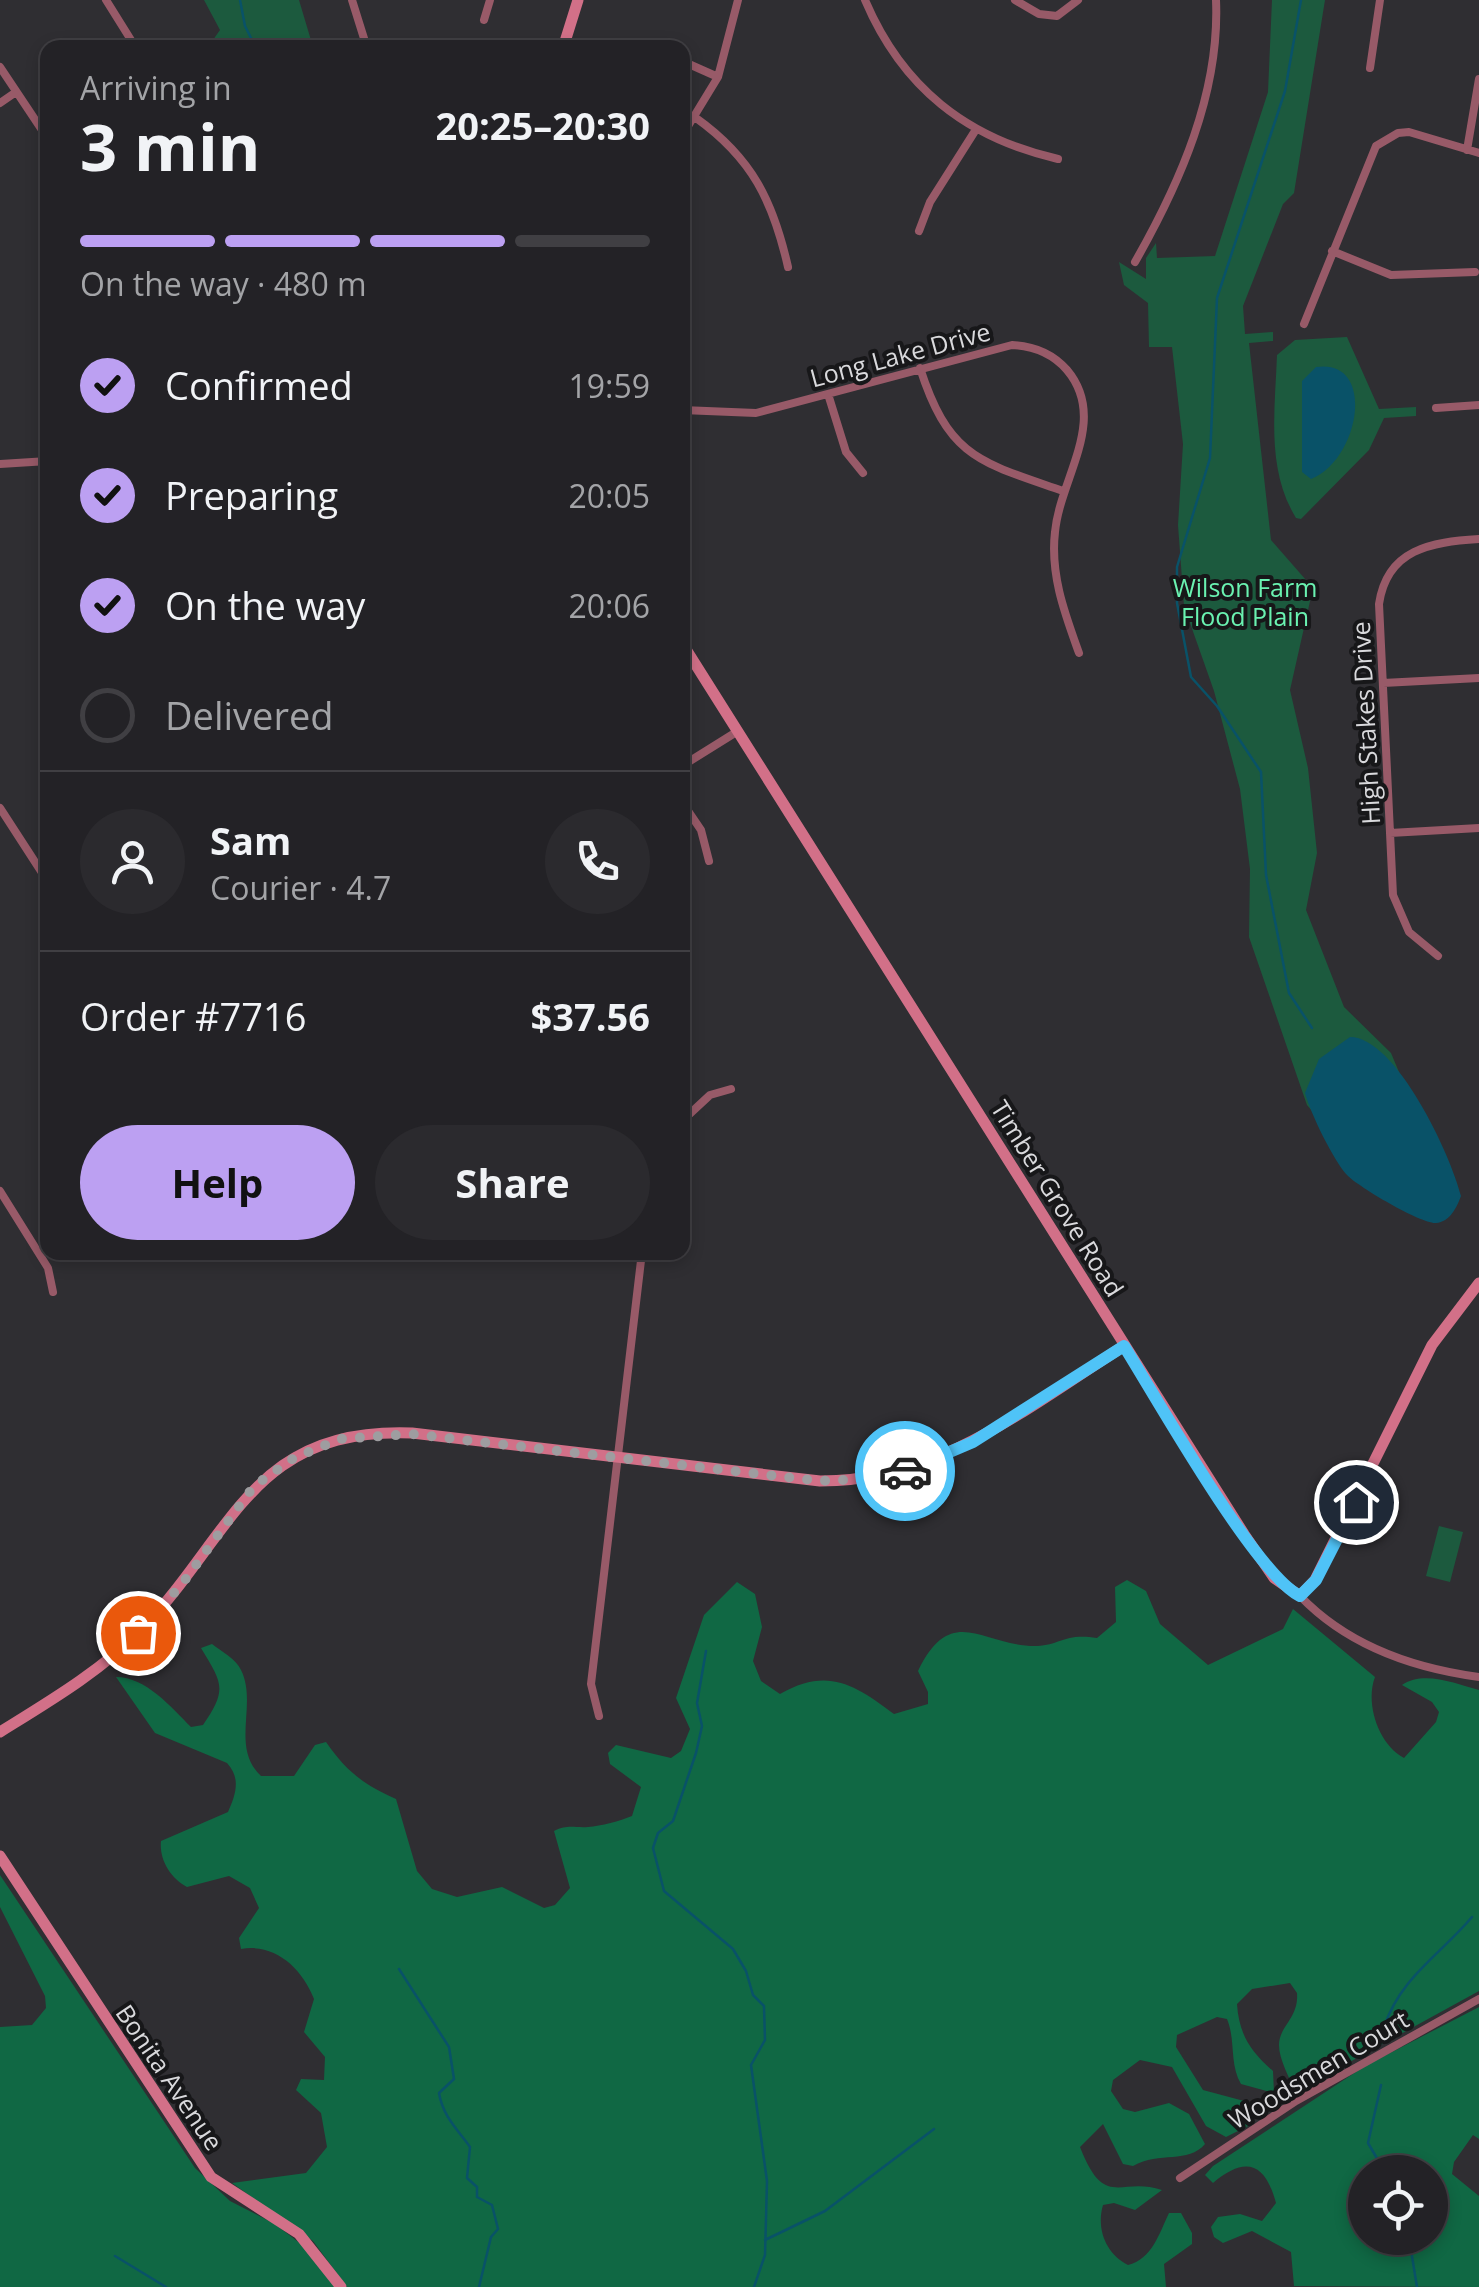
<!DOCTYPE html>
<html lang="en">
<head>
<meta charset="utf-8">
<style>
	body { margin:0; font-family:"Open Sans",sans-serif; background:#2b2a2e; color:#f1f3f6; height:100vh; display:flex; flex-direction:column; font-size:38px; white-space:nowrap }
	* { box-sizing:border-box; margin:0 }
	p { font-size:32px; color:#a3a4a7 }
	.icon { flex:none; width:55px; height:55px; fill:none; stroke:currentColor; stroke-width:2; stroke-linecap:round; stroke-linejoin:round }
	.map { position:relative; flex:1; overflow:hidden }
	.details { position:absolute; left:40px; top:40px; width:650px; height:1220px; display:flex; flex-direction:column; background:#232226; border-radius:20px; box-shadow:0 5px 15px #0003,0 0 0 2px #403f43 }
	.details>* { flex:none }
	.fabs { position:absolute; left:1348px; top:2155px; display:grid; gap:20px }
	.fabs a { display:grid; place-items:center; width:100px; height:100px; border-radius:50%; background:#232226; box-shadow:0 5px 15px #0003,0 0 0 2px #403f43; font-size:50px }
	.pin { position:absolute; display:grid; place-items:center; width:85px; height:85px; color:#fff; margin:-42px; border:5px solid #fff; border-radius:50%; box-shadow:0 2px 10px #0007 }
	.courier { position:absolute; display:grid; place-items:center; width:100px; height:100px; margin:-50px; border:8px solid #4fc3f7; border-radius:50%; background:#fff; color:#222; box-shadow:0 2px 12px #0007 }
	.headline em { font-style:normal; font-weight:700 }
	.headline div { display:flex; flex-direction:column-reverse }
	.headline { display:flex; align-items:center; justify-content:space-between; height:170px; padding:0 40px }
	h1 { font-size:65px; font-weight:700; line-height:75px }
	.bar { display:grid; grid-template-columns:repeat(4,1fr); gap:15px 10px; align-content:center; height:120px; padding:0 40px }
	.bar i { height:12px; border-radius:8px; background:#403f43 }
	.bar .current { background:#bca0f2 }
	.bar p { grid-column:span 4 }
	.line { display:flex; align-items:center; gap:25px; padding:0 40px; border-top:2px solid #403f43 }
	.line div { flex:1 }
	.round { display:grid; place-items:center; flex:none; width:105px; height:105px; border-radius:52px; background:#2b2a2e }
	ol { padding:0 40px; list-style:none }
	li { display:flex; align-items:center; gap:30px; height:110px }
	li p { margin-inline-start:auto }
	li .icon { padding:10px; border-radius:50%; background:#bca0f2; color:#111; stroke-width:4 }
	li:last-child { color:#a3a4a7 }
	li i { width:55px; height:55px; border:5px solid #403f43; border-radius:50% }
	.button { display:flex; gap:20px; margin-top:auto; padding:20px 40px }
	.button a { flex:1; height:115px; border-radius:60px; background:#bca0f2; color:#111; font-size:40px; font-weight:700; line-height:115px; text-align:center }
	.button a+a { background:#2b2a2e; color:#f1f3f6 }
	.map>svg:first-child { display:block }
	.green { fill:#1c5a3e }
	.forest { fill:#106844; fill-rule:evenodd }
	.water { fill:#095268 }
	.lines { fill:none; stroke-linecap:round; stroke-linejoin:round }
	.stream { stroke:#095268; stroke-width:2.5 }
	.street { stroke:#985a68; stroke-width:8 }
	.secondary { stroke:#d27088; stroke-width:11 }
	.done { stroke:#9e9da0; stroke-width:10; stroke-dasharray:0 18 }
	.route { stroke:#4fc3f7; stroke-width:12 }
	.labels { text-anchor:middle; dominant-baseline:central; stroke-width:8; stroke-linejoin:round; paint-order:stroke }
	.street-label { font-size:25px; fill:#d9d9dc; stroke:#171719 }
	.park-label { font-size:25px; fill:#6af2b1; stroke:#171719 }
</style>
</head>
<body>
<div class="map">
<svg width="1479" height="2287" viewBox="0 0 1479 2287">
	<rect width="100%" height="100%" fill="#2f2e32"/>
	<path class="green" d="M204,0H299L313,47H208L220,30Z
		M1272,0H1325L1294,193L1283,204L1243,306L1245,334L1273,332V341L1249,343L1271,540L1313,588L1290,690L1308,768L1317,853L1306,910L1344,1007L1391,1053L1409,1096L1343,1148L1307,1105L1249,937L1250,869L1240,789L1214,691L1184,606L1178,525L1183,444L1172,347H1149L1148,303L1124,285L1119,262L1146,279V258L1156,243L1157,258L1215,256L1268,92Z
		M1347,337L1379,409L1416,407V416L1384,418L1369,450L1301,519L1296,518C1266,469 1275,411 1277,355L1295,340Z
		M1439,1526L1463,1532L1450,1582L1426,1576Z"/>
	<path class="forest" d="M1127,1580L1146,1591L1160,1624L1208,1665L1283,1629L1293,1609L1375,1677C1365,1703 1378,1744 1404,1758L1436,1722L1439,1712L1432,1702L1402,1685C1424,1670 1456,1684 1479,1690V1991L1295,2092C1290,2078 1279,2060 1279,2045C1279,2026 1299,2018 1297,1993L1290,1983L1252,1989L1237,2004C1239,2034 1250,2051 1273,2071L1274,2093L1241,2084C1229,2063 1236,2041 1227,2019L1217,2017L1177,2035L1176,2047L1203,2090L1259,2105L1248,2126L1226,2137L1206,2126L1172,2067L1140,2060L1113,2080L1111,2091L1123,2109L1135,2112L1169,2103L1189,2114L1205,2144C1188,2164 1160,2151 1133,2166L1123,2164L1103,2124L1080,2147C1105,2211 1120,2176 1162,2190L1135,2210L1114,2203L1103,2205C1096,2229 1106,2254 1128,2265C1152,2259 1159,2234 1169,2213H1181L1192,2233V2244L1164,2264L1166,2287H347L313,2241L232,2183L306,2173L327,2147L321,2113L296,2090L301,2079L324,2080L325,2057L304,2032L314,1999C302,1968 275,1943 241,1949L239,1938L259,1908L250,1888L229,1876L187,1887C170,1878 159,1859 161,1841L228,1812C236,1794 241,1778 227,1763L155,1733L116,1677C146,1677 171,1707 191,1727L203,1725C228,1689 222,1683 201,1648L212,1644C221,1651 236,1659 241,1670C258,1704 230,1747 261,1776H294L315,1745L326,1742C346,1771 364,1785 396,1799L417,1871L432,1889L457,1897L502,1887L544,1908L555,1905L570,1888L554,1831C568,1824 574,1828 588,1827C601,1826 620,1821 632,1816L641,1787L610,1764L608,1753L616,1745L671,1758L681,1751L690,1729L676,1698L704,1615L737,1582L755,1594L762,1627L753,1661L761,1681L780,1694C827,1667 854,1684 894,1714L928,1704V1692L918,1671C952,1601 983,1647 1037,1646C1061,1645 1064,1633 1097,1638L1116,1622L1115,1587Z
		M0,1875L195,2168L230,2201L275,2224L306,2248L336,2287H0V2027L32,2025L46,2008L45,1996L0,1907Z
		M1479,2007V2139L1473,2135L1454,2162L1452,2174L1479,2196V2287L1294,2286L1291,2252L1252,2231L1223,2243L1214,2237L1211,2227L1218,2217L1240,2214L1262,2221L1276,2203C1265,2162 1245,2156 1213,2183L1205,2175L1213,2166L1365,2066ZM1365,2172H1430V2238H1365Z"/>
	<path class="water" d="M1316,367C1377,358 1360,460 1311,479L1302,472V381Z
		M1350,1037C1396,1037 1451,1155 1461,1196C1457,1207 1450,1222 1436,1223C1421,1224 1359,1187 1348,1176C1334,1162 1310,1112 1305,1093L1319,1059Z"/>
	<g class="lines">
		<path class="stream" d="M240,0L245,26L256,48
			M1301,0L1285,91L1217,298L1210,458L1177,567V603L1191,677L1217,706L1261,772L1266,875L1289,993L1312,1028
			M682,1034L687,1042
			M706,1651L697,1703L702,1726L696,1753L673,1821L658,1833L653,1848L664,1891L733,1949L746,1971L753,1995L764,2006L765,2040L751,2065L767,2181L765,2255L754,2287
			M399,1969L449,2047L454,2079L439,2093C443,2117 458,2130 470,2147L467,2178L477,2187V2197L492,2205L498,2229L491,2237L479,2287
			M1384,2027C1401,1977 1439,1956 1472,1917
			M1381,2085L1368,2143L1385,2172
			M1409,2238L1417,2287
			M765,2240L825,2211L934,2129
			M115,2256L166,2287"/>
		<path class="street" d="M106,0L136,48
			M352,0L367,48
			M865,0C902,87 966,138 1058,159
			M1015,0L1039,14L1057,16L1078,0
			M484,20L490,0
			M682,61L718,77
			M0,67L48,139
			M1370,68L1380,0
			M0,103L16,92
			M696,118C752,158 773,201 788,267
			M682,136L718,77L738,0
			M1467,150L1479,79
			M919,231L930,202L975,131
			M1332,251L1391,275L1475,272
			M1135,262C1180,183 1220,93 1216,0
			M1304,324L1376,146L1398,133L1409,132L1479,153
			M920,368C949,458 980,462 1063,491
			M828,394L846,452L863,473
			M1436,408L1479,405
			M682,410L756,413L1012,345C1034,346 1053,354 1067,370C1109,420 1060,478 1055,532C1050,575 1065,614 1079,653
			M0,464L48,461
			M1383,683L1479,678
			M682,766L738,731
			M682,802L701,830L709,861
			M0,808L48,882
			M1390,833L1479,828
			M1438,956L1409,932L1393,895L1379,604C1387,549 1431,542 1479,539
			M682,1121L710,1095L731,1089
			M0,1191L48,1268L53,1292
			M1300,1596C1348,1646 1412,1668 1479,1677
			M599,1716L591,1684L642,1252
			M1180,2178L1296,2101L1479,1999"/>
		<path class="secondary" d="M563,48L578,0
			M682,643L1244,1534L1274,1578L1300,1596L1315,1580L1432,1345L1479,1283
			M0,1732C50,1701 101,1671 142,1629C234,1533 252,1427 412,1433L820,1481C939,1481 1028,1407 1124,1346
			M0,1856L211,2177L299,2234L341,2287"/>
	</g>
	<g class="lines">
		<path class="done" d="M138,1633L182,1584L254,1486L294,1458L340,1439L412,1434L820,1481L870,1479L905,1471"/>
		<path class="route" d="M905,1471L973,1442L1124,1346C1156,1397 1256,1575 1300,1596L1316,1580L1356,1502"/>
	</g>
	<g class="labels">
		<g class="street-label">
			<text transform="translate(900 354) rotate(-15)">Long Lake Drive</text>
			<text transform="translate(1365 723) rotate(-93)">High Stakes Drive</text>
			<text transform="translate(1058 1198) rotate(58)">Timber Grove Road</text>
			<text transform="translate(1318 2069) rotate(-31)">Woodsmen Court</text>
			<text transform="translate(170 2077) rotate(56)">Bonita Avenue</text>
		</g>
		<g class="park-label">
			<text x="1245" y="587">Wilson Farm<tspan x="1245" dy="29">Flood Plain</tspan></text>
		</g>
	</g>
</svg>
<div class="fabs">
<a><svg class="icon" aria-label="locate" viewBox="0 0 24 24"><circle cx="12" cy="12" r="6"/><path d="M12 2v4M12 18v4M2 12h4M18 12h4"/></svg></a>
</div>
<div class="pin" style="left:138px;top:1633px;background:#ea580c"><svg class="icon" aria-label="bag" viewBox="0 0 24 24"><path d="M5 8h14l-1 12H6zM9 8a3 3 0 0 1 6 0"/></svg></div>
<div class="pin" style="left:1356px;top:1502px;background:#1f2937"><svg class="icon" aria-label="home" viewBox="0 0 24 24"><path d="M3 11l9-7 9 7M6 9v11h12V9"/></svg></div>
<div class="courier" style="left:905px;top:1471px"><svg class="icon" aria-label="car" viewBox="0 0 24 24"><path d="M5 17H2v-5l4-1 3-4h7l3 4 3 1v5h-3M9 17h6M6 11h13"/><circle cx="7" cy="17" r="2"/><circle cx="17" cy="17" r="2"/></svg></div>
<section class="details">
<div class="headline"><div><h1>3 min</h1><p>Arriving in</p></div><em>20:25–20:30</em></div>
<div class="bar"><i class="current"></i><i class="current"></i><i class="current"></i><i></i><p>On the way · 480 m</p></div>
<ol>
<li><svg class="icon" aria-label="check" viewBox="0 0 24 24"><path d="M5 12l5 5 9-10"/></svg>Confirmed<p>19:59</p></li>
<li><svg class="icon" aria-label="check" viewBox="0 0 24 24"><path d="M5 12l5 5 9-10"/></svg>Preparing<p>20:05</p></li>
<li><svg class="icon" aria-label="check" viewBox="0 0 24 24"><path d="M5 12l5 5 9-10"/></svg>On the way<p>20:06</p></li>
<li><i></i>Delivered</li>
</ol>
<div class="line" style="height:180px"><a class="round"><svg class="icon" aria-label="person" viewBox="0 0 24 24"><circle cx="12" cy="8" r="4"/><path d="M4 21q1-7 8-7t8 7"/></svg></a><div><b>Sam</b><p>Courier · 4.7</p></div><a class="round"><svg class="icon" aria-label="phone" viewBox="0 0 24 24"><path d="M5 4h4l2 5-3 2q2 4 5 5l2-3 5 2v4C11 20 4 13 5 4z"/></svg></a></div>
<div class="line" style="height:130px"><div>Order #7716</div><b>$37.56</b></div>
<div class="button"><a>Help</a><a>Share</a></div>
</section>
</div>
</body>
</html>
